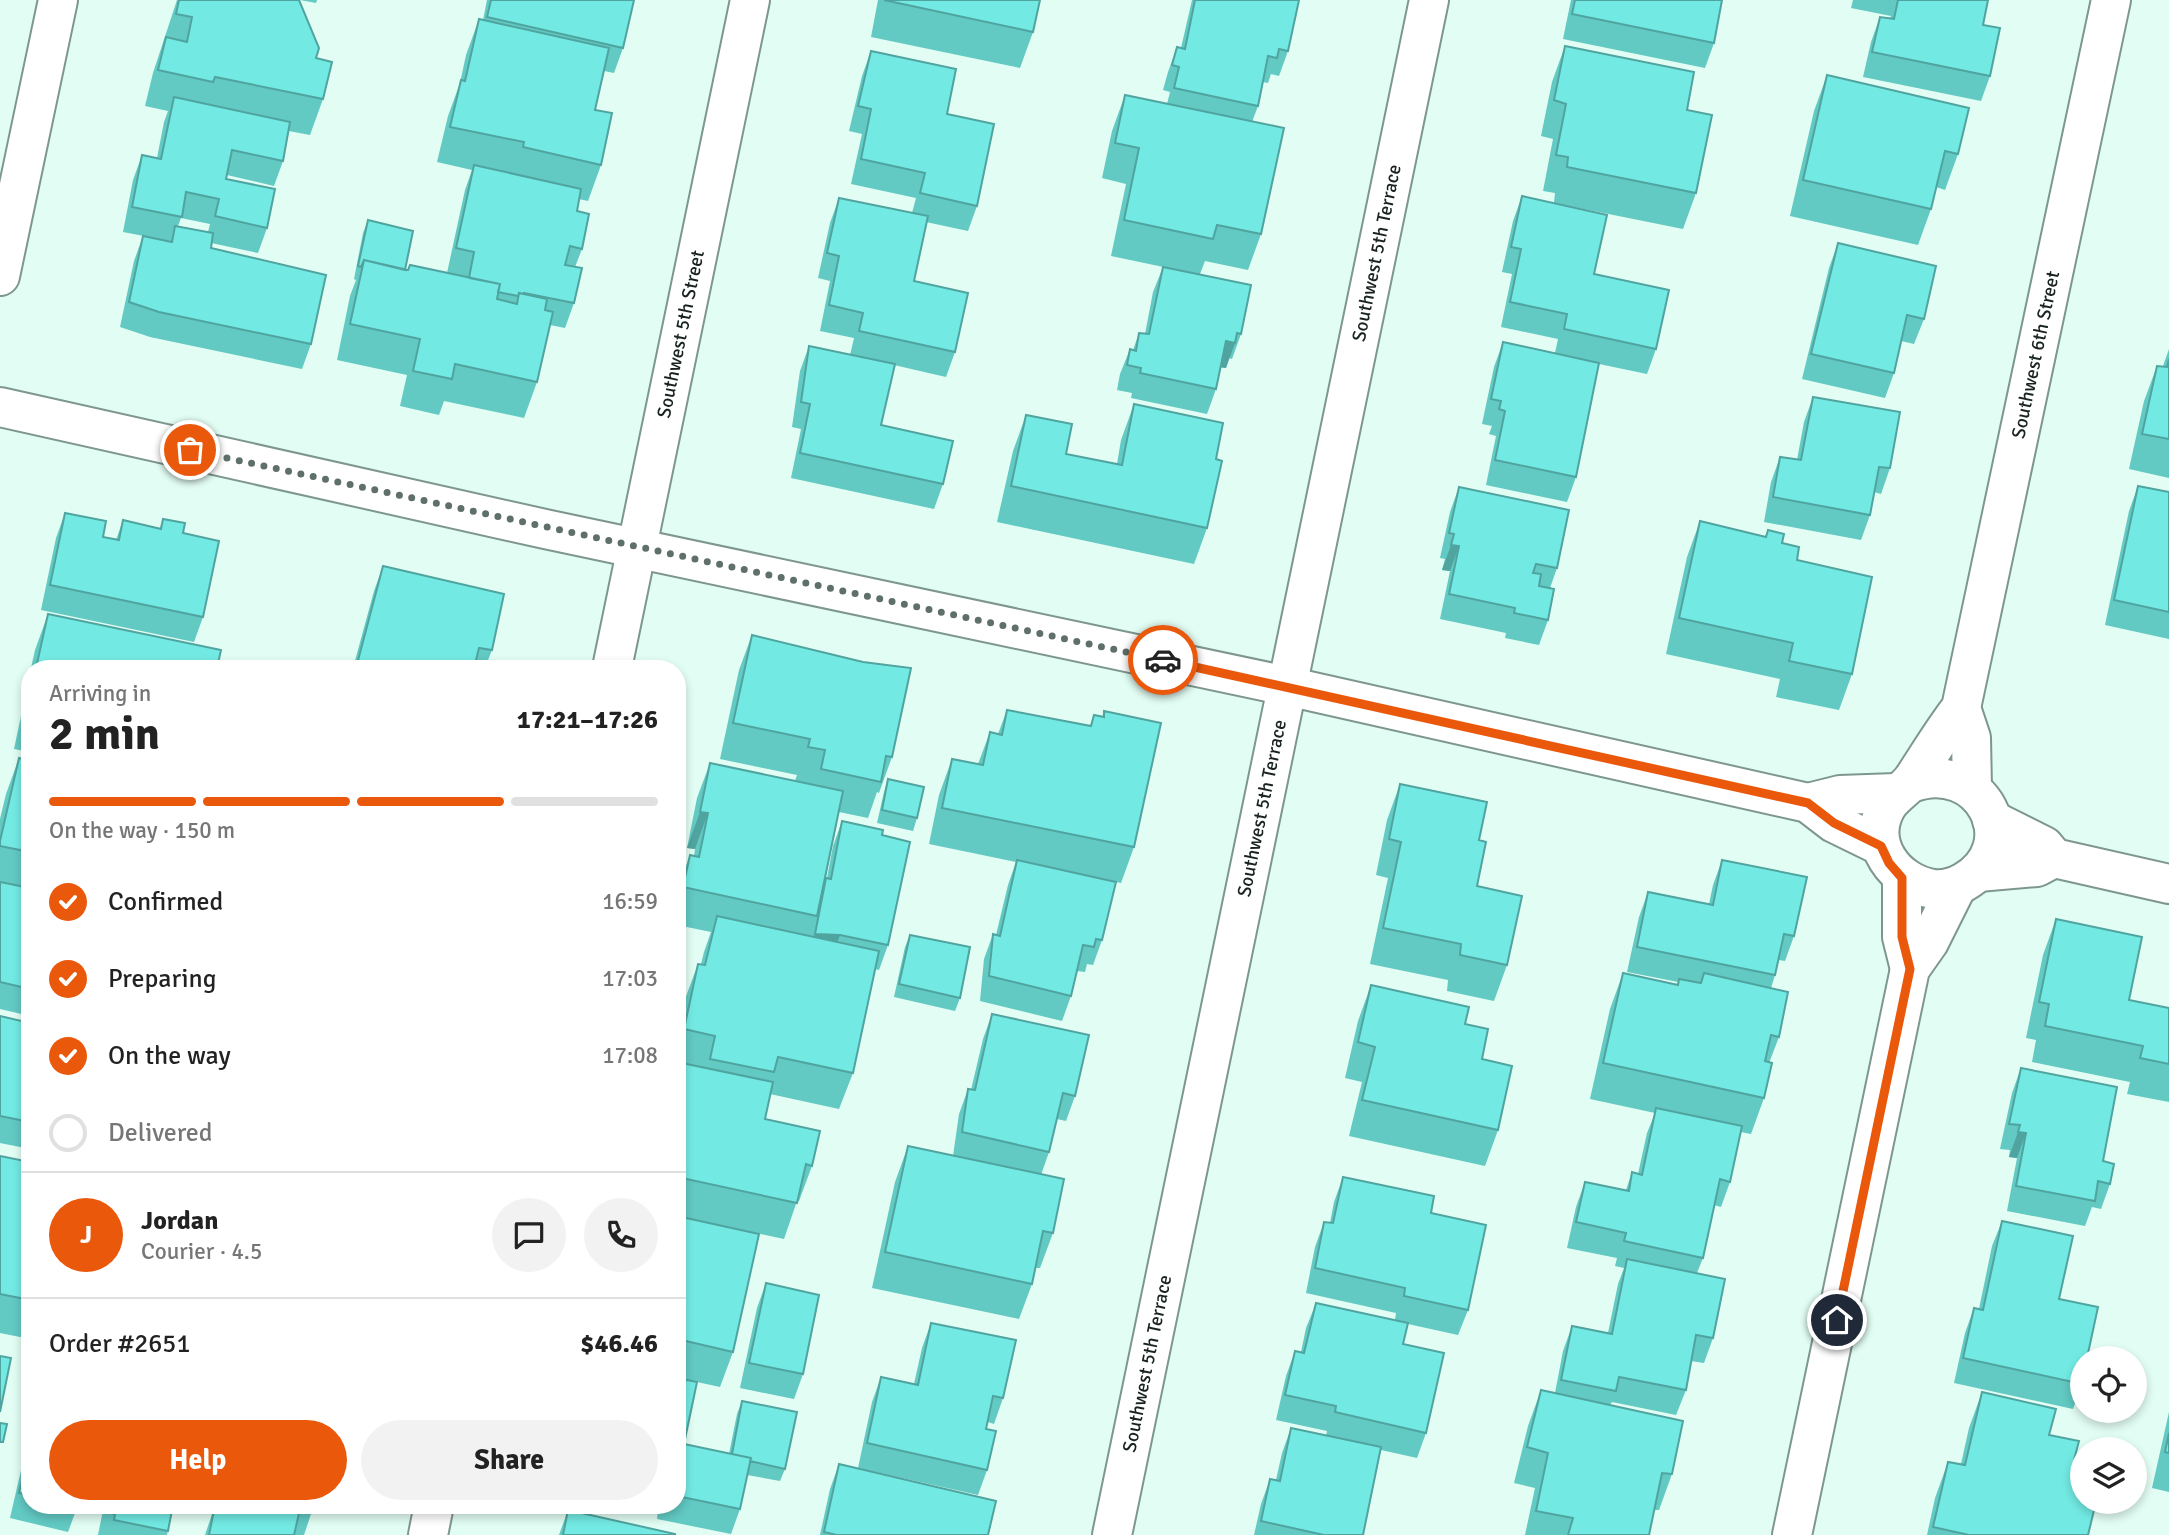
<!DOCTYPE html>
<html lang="en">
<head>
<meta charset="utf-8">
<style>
	body { margin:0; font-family:Signika,sans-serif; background:#f2f2f2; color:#222; height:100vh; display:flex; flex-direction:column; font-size:26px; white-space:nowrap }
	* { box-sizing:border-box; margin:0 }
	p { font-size:23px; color:#767676 }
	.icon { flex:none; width:38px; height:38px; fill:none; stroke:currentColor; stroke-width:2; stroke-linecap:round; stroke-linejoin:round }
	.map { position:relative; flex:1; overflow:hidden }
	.details { position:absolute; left:21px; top:660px; width:665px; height:854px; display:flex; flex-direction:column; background:#fff; border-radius:28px; box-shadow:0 4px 10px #0003 }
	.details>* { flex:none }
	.tools { position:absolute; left:2070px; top:1346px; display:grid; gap:14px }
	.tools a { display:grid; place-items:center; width:77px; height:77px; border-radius:50%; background:#fff; box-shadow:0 4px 10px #0003; font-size:35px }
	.pin { position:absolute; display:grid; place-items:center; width:60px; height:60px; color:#fff; margin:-30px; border:4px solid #fff; border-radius:50%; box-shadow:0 2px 7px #0007 }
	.courier { position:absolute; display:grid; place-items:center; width:70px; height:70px; margin:-35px; border:5px solid #ea580c; border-radius:50%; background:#fff; color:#222; box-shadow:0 2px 9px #0007 }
	.summary em { font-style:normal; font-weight:800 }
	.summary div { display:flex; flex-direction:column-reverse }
	.summary { display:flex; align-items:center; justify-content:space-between; height:119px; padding:0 28px }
	h1 { font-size:46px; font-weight:800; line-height:52px }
	.bar { display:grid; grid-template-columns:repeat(4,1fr); gap:10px 7px; align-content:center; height:84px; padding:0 28px }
	.bar i { height:9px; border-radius:5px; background:#e0e0e0 }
	.bar .on { background:#ea580c }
	.bar p { grid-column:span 4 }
	.line { display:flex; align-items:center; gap:18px; padding:0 28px; border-top:2px solid #e0e0e0 }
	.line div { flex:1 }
	.round { display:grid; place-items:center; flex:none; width:74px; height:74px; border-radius:37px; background:#f2f2f2 }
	ol { padding:0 28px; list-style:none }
	li { display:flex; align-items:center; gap:21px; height:77px }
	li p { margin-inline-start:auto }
	li .icon { padding:7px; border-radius:50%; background:#ea580c; color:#fff; stroke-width:4 }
	li:last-child { color:#767676 }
	li i { width:38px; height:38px; border:4px solid #e0e0e0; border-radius:50% }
	.cta { display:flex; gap:14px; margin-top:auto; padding:14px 28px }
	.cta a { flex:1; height:80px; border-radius:42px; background:#ea580c; color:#fff; font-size:28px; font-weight:800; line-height:80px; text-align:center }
	.cta a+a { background:#f2f2f2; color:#222 }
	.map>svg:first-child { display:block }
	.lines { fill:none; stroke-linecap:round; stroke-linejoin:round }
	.minor-casing { stroke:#7e978e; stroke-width:42 }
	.minor { stroke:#fff; stroke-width:38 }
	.wall { fill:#62c9c3; fill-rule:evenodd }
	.shaded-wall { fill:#50a49f }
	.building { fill:#72eae3; stroke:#50a49f; stroke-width:2 }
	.done { stroke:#5f6f6a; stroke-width:7; stroke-dasharray:0 12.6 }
	.route { stroke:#ea580c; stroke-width:9 }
	.labels { text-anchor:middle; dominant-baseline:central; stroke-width:5; stroke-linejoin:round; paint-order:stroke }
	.street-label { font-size:19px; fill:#192320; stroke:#e2fdf3 }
</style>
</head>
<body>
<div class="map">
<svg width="2169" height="1535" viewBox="0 0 2169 1535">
	<rect width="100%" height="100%" fill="#e2fdf3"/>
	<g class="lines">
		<g class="minor-casing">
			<g id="minor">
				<path d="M0,276L58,0"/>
				<path d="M0,407L545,529L1287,686L1808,803L1834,823L1881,846"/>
				<path id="s1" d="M612,668L750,0"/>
				<path d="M1961,708L1971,738L1972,788"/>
				<path id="s2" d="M1911,783C1981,757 2028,845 1964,882C1955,887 1943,890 1933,889C1895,883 1865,843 1887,806C1894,795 1906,789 1913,779C1929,755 1943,731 1961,708L2111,0"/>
				<path d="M1808,803L1840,795L1896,793"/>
				<path d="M1992,820L2044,846L2054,858L2169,884"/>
				<path d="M1978,872L2037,867L2054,858"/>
				<path d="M1902,878V937L1910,969"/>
				<path d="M428,1535L434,1505"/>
				<path id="s3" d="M1112,1535L1429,0"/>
				<path d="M1792,1535L1910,969L1929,942L1957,886"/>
			</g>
		</g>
		<use href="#minor" class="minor"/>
	</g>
	<path class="wall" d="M177,0H299L316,58L323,99L310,135L289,131L283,161L274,186L227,175L226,179L267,228L258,253L211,243V248L311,344L302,369L150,337L120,327L134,261L143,236L170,241L123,232L133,180L142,155L157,158L164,122L168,111L145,106L153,73ZM181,218L210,224L208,232L178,226Z
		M300,0H317L316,3Z
		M487,0H634L623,48L614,73L604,71L595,110L601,165L588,201L579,199L577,211L582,249L575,267L574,303L565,328L550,325L537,382L524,418L444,401L439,415L400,406L407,375L337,360L350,296L356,280L354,279L363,233L368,220L405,270H408L410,265L447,273L465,190L472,170L437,162L448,116L460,83L466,55L479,19L483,20Z
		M878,0H1040L1033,32L1020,68L871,37Z
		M1192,0H1299L1288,51L1279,76L1271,74L1268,83L1263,82L1258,106L1252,122L1261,234L1248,270L1205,261L1200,274L1241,334L1232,359L1229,358L1226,368L1221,367L1216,389L1207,414L1131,398L1132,393L1117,390L1120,374L1130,349L1133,350L1139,333L1145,334L1153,292L1163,267L1173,269L1111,256L1126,184L1102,178L1112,131L1125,95L1167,104L1170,92L1163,90L1168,72L1177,47L1181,48Z
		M1571,0H1722L1714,43L1705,68L1563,39Z
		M1853,0H1988L1983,25L1990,76L1981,101L1863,77L1871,42L1880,17L1890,18L1891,16L1851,8Z
		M1565,46L1687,110L1696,193L1683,229L1554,203L1555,193L1543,191L1553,139L1541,136L1552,82Z
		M871,51L947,114L977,206L968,231L926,222L914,281L955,352L946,377L894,365L881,425L943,484L934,509L791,478L801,429L792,427L800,371L809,346L850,355L854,338L820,331L830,281L818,278L830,223L839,198L912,213L916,198L851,184L862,134L849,131L862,76Z
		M1827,75L1958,154L1945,190L1936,187L1931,209L1918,245L1790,216L1814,111Z
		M1522,196L1594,274L1656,349L1647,374L1599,364L1576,477L1567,502L1486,485L1496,436L1489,434L1492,426L1482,424L1494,367L1503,342L1555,353L1558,339L1501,327L1512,274L1502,272L1513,221Z
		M1838,243L1924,319L1914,344L1901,341L1894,373L1885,398L1802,379L1829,268Z
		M2169,349V478L2129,469L2144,401L2157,366H2163Z
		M1813,397L1890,468L1881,494L1874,492L1870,515L1861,540L1764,522L1771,482L1780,457L1797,460L1804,422Z
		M1134,404L1216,459L1207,528L1194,564L997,522L1013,451L1026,415L1066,454L1117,464L1121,440Z
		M2138,486L2169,492V639L2105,625L2129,511Z
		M1459,487L1557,568L1550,588L1548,620L1539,645L1505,638L1506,633L1440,619L1450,571L1442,570L1445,559L1440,558L1450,512Z
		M65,513L103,537L116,540L123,520L160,528L163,519L183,533L203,617L194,642L41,610L56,538Z
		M1700,521L1765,537L1768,530L1782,543L1797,560L1852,674L1839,710L1776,697L1780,679L1666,654L1687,557Z
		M383,566L492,650L485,668H353L374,591Z
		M48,614L217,668H31L35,650Z
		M752,635L892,757L879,793L877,792L868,818L839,812L824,886L827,878L833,846L842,821L882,835L888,945L879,970L875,969L853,1073L839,1109L770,1094L765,1119L812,1166L799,1201H797L784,1239L699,1221L733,1352L720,1387L697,1382L684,1444L729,1454L737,1414L742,1401L785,1469L780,1481L747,1475L740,1509L731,1534L657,1519L658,1510L636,1505H677V1034L685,999L698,964H701L704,952L711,932L677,925V891L690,855L694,856L695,849L687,848L697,798L710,763L795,781L797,775L720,759L739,670Z
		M30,674V752L14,749Z
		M1007,710L1090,726L1094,715L1102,717L1104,711L1134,847L1121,883L1116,882L1102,940L1093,965L1087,964L1085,972L1077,971L1071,996L1062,1021L980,1001L984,959L993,934L996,935L1008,885L1016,862L929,844L939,795L952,759L978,764L990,732L998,734Z
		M19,758L30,761V1016L0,1009V819L6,794Z
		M888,779L917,818L913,831L877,823L884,792Z
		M1400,784L1479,840L1477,886L1507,965L1494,1001L1447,991L1448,980L1370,964L1388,878L1376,875L1387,820Z
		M1722,860L1794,936L1785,961L1779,960L1775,975L1771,988L1779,1037L1769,1063L1764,1098L1751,1134L1741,1132L1730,1182L1721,1207L1714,1205L1703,1258L1697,1273L1713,1338L1704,1363L1691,1361L1686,1390L1676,1415L1612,1402L1610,1405L1672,1474L1659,1510H1654L1649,1535H1525L1535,1488L1514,1483L1528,1426L1541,1390L1555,1393L1563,1351L1572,1326L1608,1333L1618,1284L1624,1268L1615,1266L1617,1258L1567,1248L1576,1207L1585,1182L1626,1190L1632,1172L1638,1174L1647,1133L1655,1113L1590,1099L1610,1009L1623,973L1677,984L1678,982L1627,972L1639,917L1648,892L1709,904L1713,885Z
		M2056,919L2129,1000L2169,1008V1102L2127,1094L2130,1082L2032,1062L2036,1040L2026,1038L2043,955Z
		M910,935L960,998L955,1011L894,997L905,947Z
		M1371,985L1465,1024L1482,1059L1498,1130L1485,1166L1349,1136L1362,1082L1345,1078L1358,1021Z
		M992,1014L1075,1096L1066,1121L1057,1119L1049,1152L1041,1175L1053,1233L1040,1268H1036L1032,1284L1019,1319L872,1288L895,1182L908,1146L953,1156L959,1114L968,1089L971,1090L983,1039Z
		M0,1016L30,1023V1149L0,1143Z
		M2021,1068L2103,1161L2110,1184L2101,1209L2092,1207L2085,1226L2007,1211L2017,1158L2009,1157L2010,1150L2000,1149L2012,1093Z
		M0,1156L30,1162V1339L0,1333Z
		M1343,1177L1431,1213L1468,1310L1458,1335L1408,1324L1403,1344L1426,1433L1417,1458L1381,1450L1363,1535H1254L1261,1504L1270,1479L1276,1480L1282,1453L1291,1428L1326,1436L1327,1431L1276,1420L1286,1376L1295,1351L1301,1352L1306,1328L1316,1303L1395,1320L1396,1313L1306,1293L1315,1247L1324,1222L1330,1223L1334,1202Z
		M2002,1221L2082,1384L2073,1409L1954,1383L1965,1333L1974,1308L1979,1309L1992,1246Z
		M766,1283L803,1374L794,1399L740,1388L757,1308Z
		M931,1323L1003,1398L994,1424L988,1422L986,1429L987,1470L978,1495L858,1468L872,1402L881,1377L914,1384L922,1348Z
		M1982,1392L2049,1435L2074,1460L2088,1535H1927L1935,1498L1948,1462L1961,1464L1969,1428Z
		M2169,1412V1492L2152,1488Z
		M30,1431V1505H78L68,1532L10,1518Z
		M839,1464L988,1535H820L830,1489Z
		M104,1505H173L167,1535H98Z
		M215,1505H314L304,1535H205Z
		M568,1510L675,1535H559Z"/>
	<path class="shaded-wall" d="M1226,341L1235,343L1226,368L1217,367Z
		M1451,545L1459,546L1450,571L1442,570Z
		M700,812L708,813L695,849L687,848Z
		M815,934L840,935L831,960L805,959Z
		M2018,1132L2026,1133L2017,1158L2009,1157Z"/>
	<path class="building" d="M179,0H299L319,48L316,58L332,62L323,99L215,77L213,82L158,70L166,37L187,42L192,17L176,14Z
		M491,0H634L623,48L487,17Z
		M884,0H1040L1033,32Z
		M1195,0H1299L1288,51L1279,49L1277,58L1268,56L1258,106L1174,88L1179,67L1172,65L1177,47L1185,49Z
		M1575,0H1722L1714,43L1572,14Z
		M1898,0H1988L1983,25L2000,28L1990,76L1872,52L1880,17L1894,19Z
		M479,19L609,48L595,110L612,113L601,165L523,147L524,142L450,127L461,80L465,81Z
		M1565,46L1694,72L1687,110L1712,115L1696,193L1567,167L1568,157L1556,155L1566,104L1554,100Z
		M871,51L956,69L947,114L994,124L977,206L920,193L925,173L861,159L871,109L858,106Z
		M1827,75L1969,108L1958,154L1945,151L1931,209L1803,180Z
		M1125,95L1284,128L1261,234L1217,225L1213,239L1124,220L1139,148L1115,143Z
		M174,97L290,122L283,161L232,150L226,179L275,189L267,228L215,216L219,199L186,192L182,217L132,207L142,155L161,159Z
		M474,165L581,189L577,211L589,214L582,249L570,246L565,265L582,268L574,303L524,293V294L519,293L518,296L498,292L500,284L469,278L474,252L456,248Z
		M1522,196L1607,215L1594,274L1669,290L1656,349L1564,329L1567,314L1510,302L1521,249L1511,247Z
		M839,198L928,216L914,281L968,293L955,352L859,331L863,313L829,305L839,256L827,253Z
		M368,220L413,231L405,270L364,260L361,267L358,266Z
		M175,226L213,233L211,248L326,275L311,344L159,312L129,302L143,236L172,242Z
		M1838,243L1936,266L1924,319L1907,315L1894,373L1811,354Z
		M364,260L408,270L410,265L500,284L497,299L517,304L519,293L547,299L545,310L553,312L537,382L455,364L452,379L413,371L420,339L350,324Z
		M1163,267L1251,285L1241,334L1237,333L1235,343L1226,341L1216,389L1140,373L1141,368L1127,365L1130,349L1136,351L1139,333L1149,334Z
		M1503,342L1599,363L1576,477L1495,460L1505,411L1499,409L1501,401L1491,399Z
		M809,346L895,364L881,425L953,441L943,484L800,453L810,404L801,402Z
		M2169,359V439L2142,434L2157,366L2167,367Z
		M1813,397L1900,412L1890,468L1879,467L1870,515L1773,497L1780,457L1801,460Z
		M1134,404L1223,423L1216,459L1222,461L1207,528L1011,486L1026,415L1072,424L1066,454L1122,465Z
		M2138,486L2169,492V612L2114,600Z
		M1459,487L1569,510L1557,568L1536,564L1533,573L1541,574L1539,586L1554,589L1548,620L1514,613L1515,608L1449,594L1459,546L1451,545L1454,534L1449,533Z
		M65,513L106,521L103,537L119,540L123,520L161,529L163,519L185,523L183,533L219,541L203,617L50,585Z
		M1700,521L1766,537L1768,530L1784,534L1782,543L1799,547L1797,560L1872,577L1852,674L1789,661L1793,643L1679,618Z
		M383,566L504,594L492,650L479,648L474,668H356Z
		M48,614L221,650L217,668H36Z
		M752,635L863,662L911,668L892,757L886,756L881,782L821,769L825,750L808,747L810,739L733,723Z
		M30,700V714L27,713Z
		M1007,710L1091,726L1094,715L1104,717V711L1161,723L1134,847L942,808L952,759L983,765L990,732L1002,735Z
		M19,758L30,761V852L0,846V841Z
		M710,763L843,791L817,916L683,887L690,855L699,857L708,813L700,812Z
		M888,779L924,787L917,818L882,810Z
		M1400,784L1487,802L1479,840L1486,842L1477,886L1522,896L1507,965L1460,955L1461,944L1383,928L1401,842L1389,839Z
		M842,821L883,830L882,835L910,842L888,945L840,935L815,934L826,878L831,879Z
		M1017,860L1116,882L1102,940L1096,939L1094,947L1083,945L1071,996L989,976L993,934L1000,936Z
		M1722,860L1807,877L1794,936L1784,934L1775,975L1637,947L1648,892L1713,905Z
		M0,882L30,888V989L0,982Z
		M717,916L879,951L853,1073L778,1057L774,1072L710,1059L715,1036L684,1029L698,964L705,965Z
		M2056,919L2142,937L2129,1000L2169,1008V1064L2140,1058L2143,1046L2045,1026L2049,1004L2039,1002Z
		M910,935L970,947L960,998L899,984Z
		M1623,973L1678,985L1679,979L1701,983L1704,973L1788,992L1779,1037L1771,1035L1765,1061L1772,1063L1764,1098L1603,1063Z
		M1371,985L1469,1007L1465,1024L1488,1029L1482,1059L1512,1066L1498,1130L1362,1100L1375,1047L1358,1042Z
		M992,1014L1089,1035L1075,1096L1063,1093L1049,1152L962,1132L968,1089L975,1090Z
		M0,1016L30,1023V1122L0,1116Z
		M677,1062L773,1082L765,1119L820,1131L812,1166L806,1164L797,1203L677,1177V1141L680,1129H677Z
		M2021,1068L2117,1087L2103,1161L2114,1164L2110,1184L2098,1181L2095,1201L2016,1186L2026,1133L2018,1132L2020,1125L2009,1124Z
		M1656,1108L1742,1126L1730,1182L1720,1179L1703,1258L1624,1241L1626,1233L1576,1222L1585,1182L1629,1191L1632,1172L1642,1175Z
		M908,1146L1064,1179L1053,1233L1043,1231L1032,1284L885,1252Z
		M0,1156L30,1162V1300L0,1294Z
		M1343,1177L1434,1196L1431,1213L1486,1225L1468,1310L1404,1296L1405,1288L1315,1268L1324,1222L1333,1223Z
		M677,1216L759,1234L733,1352L677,1339Z
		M2002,1221L2073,1236L2059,1299L2098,1307L2087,1358H2082V1384L1963,1358L1974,1308L1983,1310Z
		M1627,1259L1725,1279L1713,1338L1696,1335L1686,1390L1619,1377L1616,1391L1561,1380L1572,1326L1612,1334Z
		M766,1283L819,1295L803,1374L749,1363Z
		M1316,1303L1408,1323L1403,1344L1444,1353L1426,1433L1335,1412L1336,1406L1285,1395L1295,1351L1304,1353Z
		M931,1323L1016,1340L1003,1398L993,1396L986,1429L996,1431L987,1470L867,1443L881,1377L918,1385Z
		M0,1356L11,1358L0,1412Z
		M677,1378L697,1382L684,1444L751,1458L740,1509L677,1496Z
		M1541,1390L1683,1421L1672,1474L1662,1473L1649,1535H1568L1573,1518L1536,1511L1548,1453L1527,1447Z
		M1982,1392L2056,1409L2049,1435L2079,1441L2074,1460L2082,1462V1502H2096L2088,1535H1969L1933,1527L1948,1462L1965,1465Z
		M742,1401L797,1412L785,1469L750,1461L751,1458L732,1454Z
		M0,1423L7,1424L3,1442H0Z
		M1291,1428L1381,1447L1363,1535H1324L1261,1521L1270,1479L1280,1481Z
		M2169,1433V1453L2165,1452Z
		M30,1446V1495L19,1493Z
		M839,1464L996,1501L988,1535H837L824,1532Z
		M109,1505H173L168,1531L114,1520L115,1514L107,1512Z
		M215,1505H314L312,1512L300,1509L294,1535H209Z
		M568,1510L675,1534V1535H563Z"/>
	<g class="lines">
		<path class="done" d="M190,450L1163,660"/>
		<path class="route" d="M1163,660L1808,803L1834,823L1881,846L1889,863L1902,878V937L1910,969L1837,1320"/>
	</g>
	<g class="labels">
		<g class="street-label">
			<text stroke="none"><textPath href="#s3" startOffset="1309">Southwest 5th Terrace</textPath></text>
			<text stroke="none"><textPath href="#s1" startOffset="341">Southwest 5th Street</textPath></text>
			<text stroke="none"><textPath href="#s2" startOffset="803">Southwest 6th Street</textPath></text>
			<text stroke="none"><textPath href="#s3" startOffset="742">Southwest 5th Terrace</textPath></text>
			<text stroke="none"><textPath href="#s3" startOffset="175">Southwest 5th Terrace</textPath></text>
		</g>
	</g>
</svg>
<div class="tools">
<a><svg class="icon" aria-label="locate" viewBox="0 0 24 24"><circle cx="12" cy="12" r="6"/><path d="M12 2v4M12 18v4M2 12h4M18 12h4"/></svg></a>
<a><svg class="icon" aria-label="layers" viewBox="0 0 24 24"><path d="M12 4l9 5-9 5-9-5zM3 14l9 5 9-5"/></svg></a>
</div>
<div class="pin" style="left:190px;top:450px;background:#ea580c"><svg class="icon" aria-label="bag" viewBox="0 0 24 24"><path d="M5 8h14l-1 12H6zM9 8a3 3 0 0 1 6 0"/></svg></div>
<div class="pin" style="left:1837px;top:1320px;background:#1f2937"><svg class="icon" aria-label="home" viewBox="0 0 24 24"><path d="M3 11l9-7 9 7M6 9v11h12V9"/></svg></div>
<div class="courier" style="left:1163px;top:660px"><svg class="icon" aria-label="car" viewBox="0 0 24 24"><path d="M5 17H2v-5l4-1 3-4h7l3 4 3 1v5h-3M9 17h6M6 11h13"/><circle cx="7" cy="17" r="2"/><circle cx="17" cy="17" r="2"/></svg></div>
<section class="details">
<div class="summary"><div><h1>2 min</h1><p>Arriving in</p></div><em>17:21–17:26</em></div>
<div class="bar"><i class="on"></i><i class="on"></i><i class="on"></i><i></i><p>On the way · 150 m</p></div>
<ol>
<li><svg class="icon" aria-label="check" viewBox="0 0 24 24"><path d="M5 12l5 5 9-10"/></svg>Confirmed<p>16:59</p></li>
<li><svg class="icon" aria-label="check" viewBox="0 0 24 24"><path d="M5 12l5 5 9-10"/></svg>Preparing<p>17:03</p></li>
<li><svg class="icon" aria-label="check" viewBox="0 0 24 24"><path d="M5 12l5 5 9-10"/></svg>On the way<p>17:08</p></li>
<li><i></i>Delivered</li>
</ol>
<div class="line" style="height:126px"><b class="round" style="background:#ea580c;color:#fff">J</b><div><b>Jordan</b><p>Courier · 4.5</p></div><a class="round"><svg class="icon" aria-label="chat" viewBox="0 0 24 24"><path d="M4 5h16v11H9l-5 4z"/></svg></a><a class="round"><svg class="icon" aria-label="phone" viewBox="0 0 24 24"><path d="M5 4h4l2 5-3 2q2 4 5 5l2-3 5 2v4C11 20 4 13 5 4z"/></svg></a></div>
<div class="line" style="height:91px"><div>Order #2651</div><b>$46.46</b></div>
<div class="cta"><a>Help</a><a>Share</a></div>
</section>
</div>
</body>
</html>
